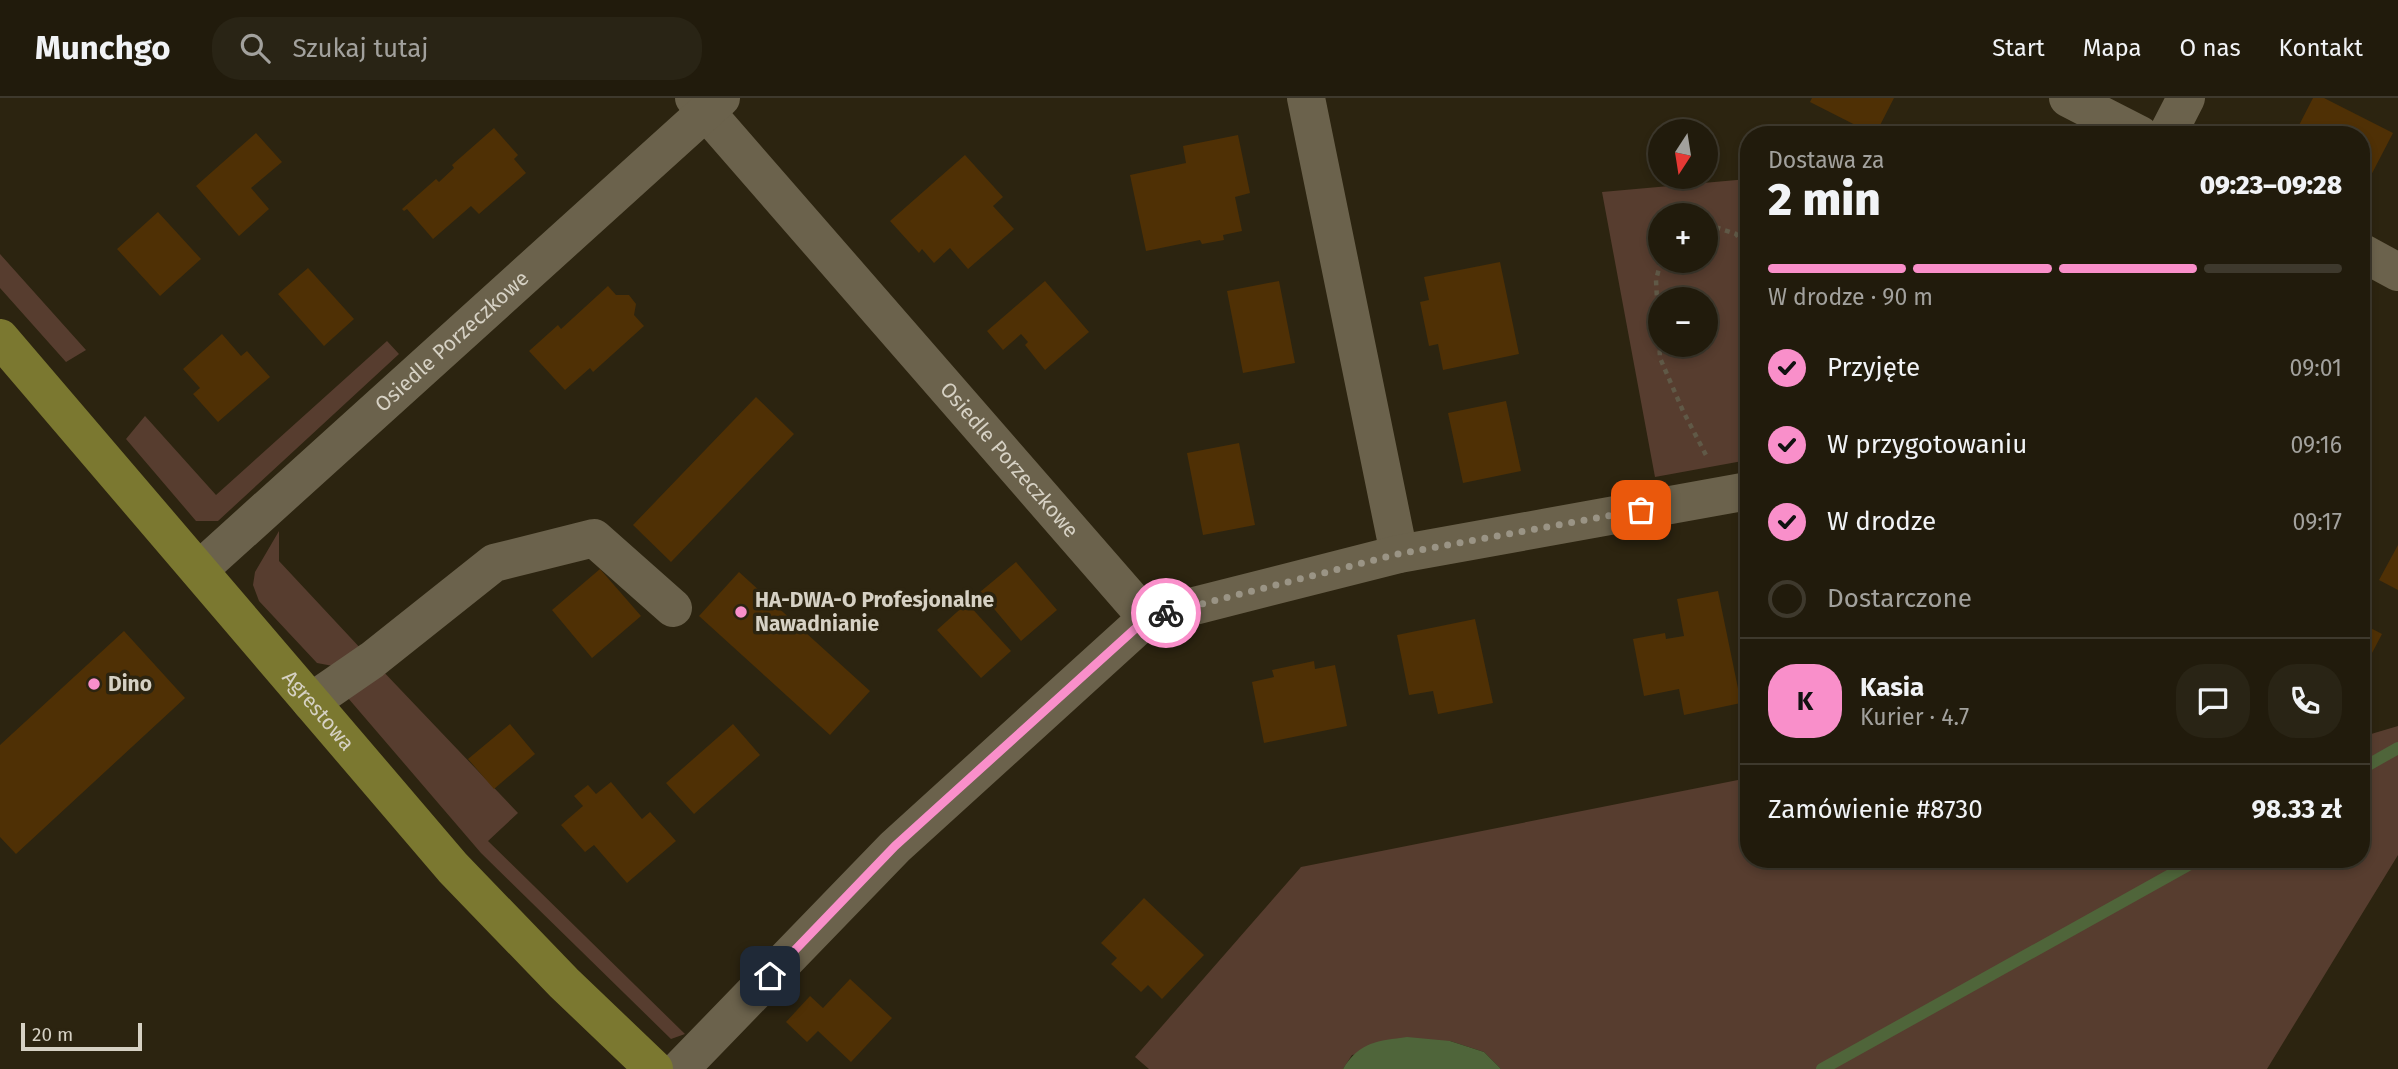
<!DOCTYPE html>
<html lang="pl">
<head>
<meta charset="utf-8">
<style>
	body { margin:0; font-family:"Fira Sans",sans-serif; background:#292415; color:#f1f3f6; height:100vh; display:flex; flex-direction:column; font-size:26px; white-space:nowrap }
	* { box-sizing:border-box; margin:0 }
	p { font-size:23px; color:#a2a19d }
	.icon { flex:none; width:38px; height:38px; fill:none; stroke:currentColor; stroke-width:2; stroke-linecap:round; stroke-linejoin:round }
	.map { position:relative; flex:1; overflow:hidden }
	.panel { position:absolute; left:1740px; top:28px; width:630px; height:742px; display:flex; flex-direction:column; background:#211b0c; border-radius:28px; box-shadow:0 4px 10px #0003,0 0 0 2px #3e392d }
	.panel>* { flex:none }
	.needle { width:46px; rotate:192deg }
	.controls { position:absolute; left:1648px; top:21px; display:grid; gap:14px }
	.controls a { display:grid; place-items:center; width:70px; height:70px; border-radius:50%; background:#211b0c; box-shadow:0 4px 10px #0003,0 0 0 2px #3e392d; font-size:35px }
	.scale { position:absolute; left:21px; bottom:18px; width:121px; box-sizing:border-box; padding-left:7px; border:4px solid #d6d1c4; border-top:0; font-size:19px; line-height:24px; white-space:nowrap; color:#d6d1c4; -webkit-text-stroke:5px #2c2410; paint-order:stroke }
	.pin { position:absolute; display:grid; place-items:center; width:60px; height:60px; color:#fff; margin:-30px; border-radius:14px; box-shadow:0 4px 10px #0006 }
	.courier { position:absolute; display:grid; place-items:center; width:70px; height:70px; margin:-35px; border:5px solid #f98fca; border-radius:50%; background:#fff; color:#222; box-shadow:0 2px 9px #0007 }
	.headline em { font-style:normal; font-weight:800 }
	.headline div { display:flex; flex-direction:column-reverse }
	.headline { display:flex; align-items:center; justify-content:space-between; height:119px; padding:0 28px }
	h1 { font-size:46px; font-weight:800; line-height:52px }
	.bar { display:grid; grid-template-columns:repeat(4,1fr); gap:10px 7px; align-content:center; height:84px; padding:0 28px }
	.bar i { height:9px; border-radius:5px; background:#3e392d }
	.bar .active { background:#f98fca }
	.bar p { grid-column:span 4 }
	.line { display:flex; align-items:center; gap:18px; padding:0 28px; border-top:2px solid #3e392d }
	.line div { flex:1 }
	.round { display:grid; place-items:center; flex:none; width:74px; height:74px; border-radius:28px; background:#292415 }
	ol { padding:0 28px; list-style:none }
	li { display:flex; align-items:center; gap:21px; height:77px }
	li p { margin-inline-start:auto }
	li .icon { padding:7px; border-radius:50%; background:#f98fca; color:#111; stroke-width:4 }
	li:last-child { color:#a2a19d }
	li i { width:38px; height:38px; border:4px solid #3e392d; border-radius:50% }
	header { display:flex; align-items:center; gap:42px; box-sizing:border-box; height:98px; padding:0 35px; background:#211b0c; border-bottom:2px solid #3e392d }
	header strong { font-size:33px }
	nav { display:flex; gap:38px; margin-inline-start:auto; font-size:24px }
	.search { width:490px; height:63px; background:#292415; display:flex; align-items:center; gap:18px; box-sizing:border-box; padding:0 24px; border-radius:28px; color:#a2a19d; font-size:26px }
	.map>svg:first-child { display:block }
	.green { fill:#573d2f; fill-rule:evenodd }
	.water { fill:#4f653a }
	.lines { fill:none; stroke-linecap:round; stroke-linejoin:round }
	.stream { stroke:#4f653a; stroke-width:12 }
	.building { fill:#4f3005 }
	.path { stroke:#605947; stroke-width:4.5; stroke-dasharray:5 5; stroke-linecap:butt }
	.minor { stroke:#6b624c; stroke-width:38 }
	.major { stroke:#7b7830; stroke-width:38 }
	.done { stroke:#9a9485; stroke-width:7; stroke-dasharray:0 12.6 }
	.route { stroke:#f98fca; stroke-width:9 }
	.poi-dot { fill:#f98fca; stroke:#2c2410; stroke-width:2.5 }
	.labels { text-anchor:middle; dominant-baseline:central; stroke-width:7; stroke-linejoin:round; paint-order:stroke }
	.street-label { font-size:21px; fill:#d6d1c4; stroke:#2c2410 }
	.poi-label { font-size:21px; font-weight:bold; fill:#d6d1c4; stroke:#2c2410; text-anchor:start }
</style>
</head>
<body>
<header>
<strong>Munchgo</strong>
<div class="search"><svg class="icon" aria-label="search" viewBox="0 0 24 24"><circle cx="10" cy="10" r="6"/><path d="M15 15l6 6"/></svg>Szukaj tutaj</div>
<nav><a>Start</a><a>Mapa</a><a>O nas</a><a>Kontakt</a></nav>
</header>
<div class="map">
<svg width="2398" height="971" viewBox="0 0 2398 971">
	<rect width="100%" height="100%" fill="#2c2410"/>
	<path class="green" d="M1748,81V362L1655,379L1602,94ZM1661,117H1706V163H1661ZM1706,201V247H1661V201Z
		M0,156L86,252L66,264L0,190Z
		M387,243L399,256L218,423H196L126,341L145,318L216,397Z
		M279,433V463L363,553L333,568L317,565L259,503L253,487L255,474Z
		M379,569L518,715L488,743L685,936L671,941L481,755L348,600Z
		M2398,628V757L2267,971H1501L1484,954L1450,943L1352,957L1343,971H1149L1135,959L1301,769L1748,680V761H2361V639Z"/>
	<path class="water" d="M1407,939L1450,943L1484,954L1501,971H1343C1360,943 1378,943 1407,939Z"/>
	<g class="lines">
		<path class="stream" d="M2361,671L2398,650
			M1822,971L2199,761"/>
	</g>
	<path class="building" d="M1812,0H1894L1875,37L1810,4Z
		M2313,0H2324L2393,35L2367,85L2361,82V37H2294Z
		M494,30L518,57L514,61L526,75L479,116L471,108L433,141L407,111L404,113L402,111L436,81L439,84L454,70L452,67Z
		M256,35L282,64L251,90L269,111L239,138L196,88Z
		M1238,37L1250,95L1235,99L1242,133L1223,137L1224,142L1202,146L1200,142L1146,153L1130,77L1186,65L1183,48Z
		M965,57L1003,99L993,108L1014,131L968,171L950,150L934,165L922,151L919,155L890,123Z
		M158,114L201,161L160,198L117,151Z
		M1500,164L1519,256L1443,272L1438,246L1429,248L1420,204L1429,202L1424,179Z
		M308,170L354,221L324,248L278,196Z
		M1045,183L1089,234L1045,272L1025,247L1028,244L1021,236L1003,252L987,233Z
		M1279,183L1295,265L1243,275L1227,193Z
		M608,188L616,197H629L636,206L634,217L644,228L593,274L590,270L565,292L529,253L558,227L561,231Z
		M222,236L241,258L247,253L270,279L218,324L193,296L200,290L183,271Z
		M756,299L794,336L671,464L633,427Z
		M1506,303L1521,373L1463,385L1448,315Z
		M1239,345L1255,427L1203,437L1187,355Z
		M2398,447V492L2379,482Z
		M1016,464L1057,512L1021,543L980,494Z
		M600,471L641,518L592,560L552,512Z
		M739,474L870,593L830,637L699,518Z
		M1718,493L1741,605L1684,617L1679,591L1644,598L1633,541L1665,535L1666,541L1684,538L1677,501Z
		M967,505L1011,553L981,580L937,532Z
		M1475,521L1493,605L1438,616L1433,593L1409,597L1397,537Z
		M2361,525L2382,536L2361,576Z
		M124,533L185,600L16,756L0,739V647Z
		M1314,563L1315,571L1335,567L1347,628L1264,645L1252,584L1274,579L1272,572Z
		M510,626L535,656L494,691L468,661Z
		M733,626L760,657L694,716L666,685Z
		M611,684L642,721L650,714L676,743L627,785L594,747L585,754L561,727L583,708L574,698L588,687L596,696Z
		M1144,800L1204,857L1162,901L1148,887L1141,894L1111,866L1117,860L1101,845Z
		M850,881L892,920L851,964L818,933L807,944L786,924L810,898L823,910Z"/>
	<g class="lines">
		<path class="path" d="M1706,126L1736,136L1748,153
			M1661,163L1656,182L1660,260L1683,313L1707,359"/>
		<g class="minor">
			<path id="s1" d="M694,0L1147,520"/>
			<path d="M1306,0L1399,456"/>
			<path d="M2068,0L2140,37"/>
			<path d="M2167,37L2186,0"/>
			<path d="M2361,154L2398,174"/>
			<path id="s2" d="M199,472L721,0"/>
			<path d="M311,604L372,562L494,465L594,440L673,510"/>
			<path d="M680,971L895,749L1147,520L1399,456L1748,393"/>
		</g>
		<path class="major" id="s3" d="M0,240L453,770L564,885L654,971"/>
	</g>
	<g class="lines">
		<path class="done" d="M1166,515L1398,456L1641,412"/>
		<path class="route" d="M770,878L895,748L1147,520L1166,515"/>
	</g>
	<g class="poi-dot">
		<circle cx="741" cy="514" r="7"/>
		<circle cx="94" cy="586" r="7"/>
	</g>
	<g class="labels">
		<g class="street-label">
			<text stroke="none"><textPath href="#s2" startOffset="341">Osiedle Porzeczkowe</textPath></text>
			<text stroke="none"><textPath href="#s1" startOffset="480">Osiedle Porzeczkowe</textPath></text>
			<text stroke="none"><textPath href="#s3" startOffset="490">Agrestowa</textPath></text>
		</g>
		<g class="poi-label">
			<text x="755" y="502">HA-DWA-O Profesjonalne<tspan x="755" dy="24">Nawadnianie</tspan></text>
			<text x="108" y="586">Dino</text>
		</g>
	</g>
</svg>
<div class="controls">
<a><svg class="needle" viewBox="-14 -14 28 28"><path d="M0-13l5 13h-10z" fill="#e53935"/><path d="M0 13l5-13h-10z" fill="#a2a19d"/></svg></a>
<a>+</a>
<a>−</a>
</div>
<div class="scale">20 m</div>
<div class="pin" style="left:1641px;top:412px;background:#ea580c"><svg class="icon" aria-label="bag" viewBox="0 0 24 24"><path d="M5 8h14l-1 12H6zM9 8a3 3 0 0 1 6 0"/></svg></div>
<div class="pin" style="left:770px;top:878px;background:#1f2937"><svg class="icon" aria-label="home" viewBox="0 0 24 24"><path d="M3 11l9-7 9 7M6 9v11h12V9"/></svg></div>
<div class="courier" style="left:1166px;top:515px"><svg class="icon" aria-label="bike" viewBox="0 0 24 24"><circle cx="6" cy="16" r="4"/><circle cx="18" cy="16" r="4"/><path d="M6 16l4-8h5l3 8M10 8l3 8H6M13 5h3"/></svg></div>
<section class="panel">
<div class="headline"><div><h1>2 min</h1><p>Dostawa za</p></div><em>09:23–09:28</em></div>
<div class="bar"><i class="active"></i><i class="active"></i><i class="active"></i><i></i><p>W drodze · 90 m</p></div>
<ol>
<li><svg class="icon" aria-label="check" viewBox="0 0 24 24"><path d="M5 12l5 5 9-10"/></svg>Przyjęte<p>09:01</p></li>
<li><svg class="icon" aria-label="check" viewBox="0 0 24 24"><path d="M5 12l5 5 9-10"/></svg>W przygotowaniu<p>09:16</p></li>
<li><svg class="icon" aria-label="check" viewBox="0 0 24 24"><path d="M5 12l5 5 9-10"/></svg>W drodze<p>09:17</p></li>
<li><i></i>Dostarczone</li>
</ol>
<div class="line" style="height:126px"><b class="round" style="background:#f98fca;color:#111">K</b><div><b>Kasia</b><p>Kurier · 4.7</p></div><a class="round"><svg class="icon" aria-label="chat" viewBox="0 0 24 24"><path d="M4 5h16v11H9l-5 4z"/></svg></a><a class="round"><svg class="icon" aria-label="phone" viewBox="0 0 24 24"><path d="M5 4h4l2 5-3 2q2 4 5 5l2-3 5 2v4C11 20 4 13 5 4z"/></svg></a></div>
<div class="line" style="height:91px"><div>Zamówienie #8730</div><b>98.33 zł</b></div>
</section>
</div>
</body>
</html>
